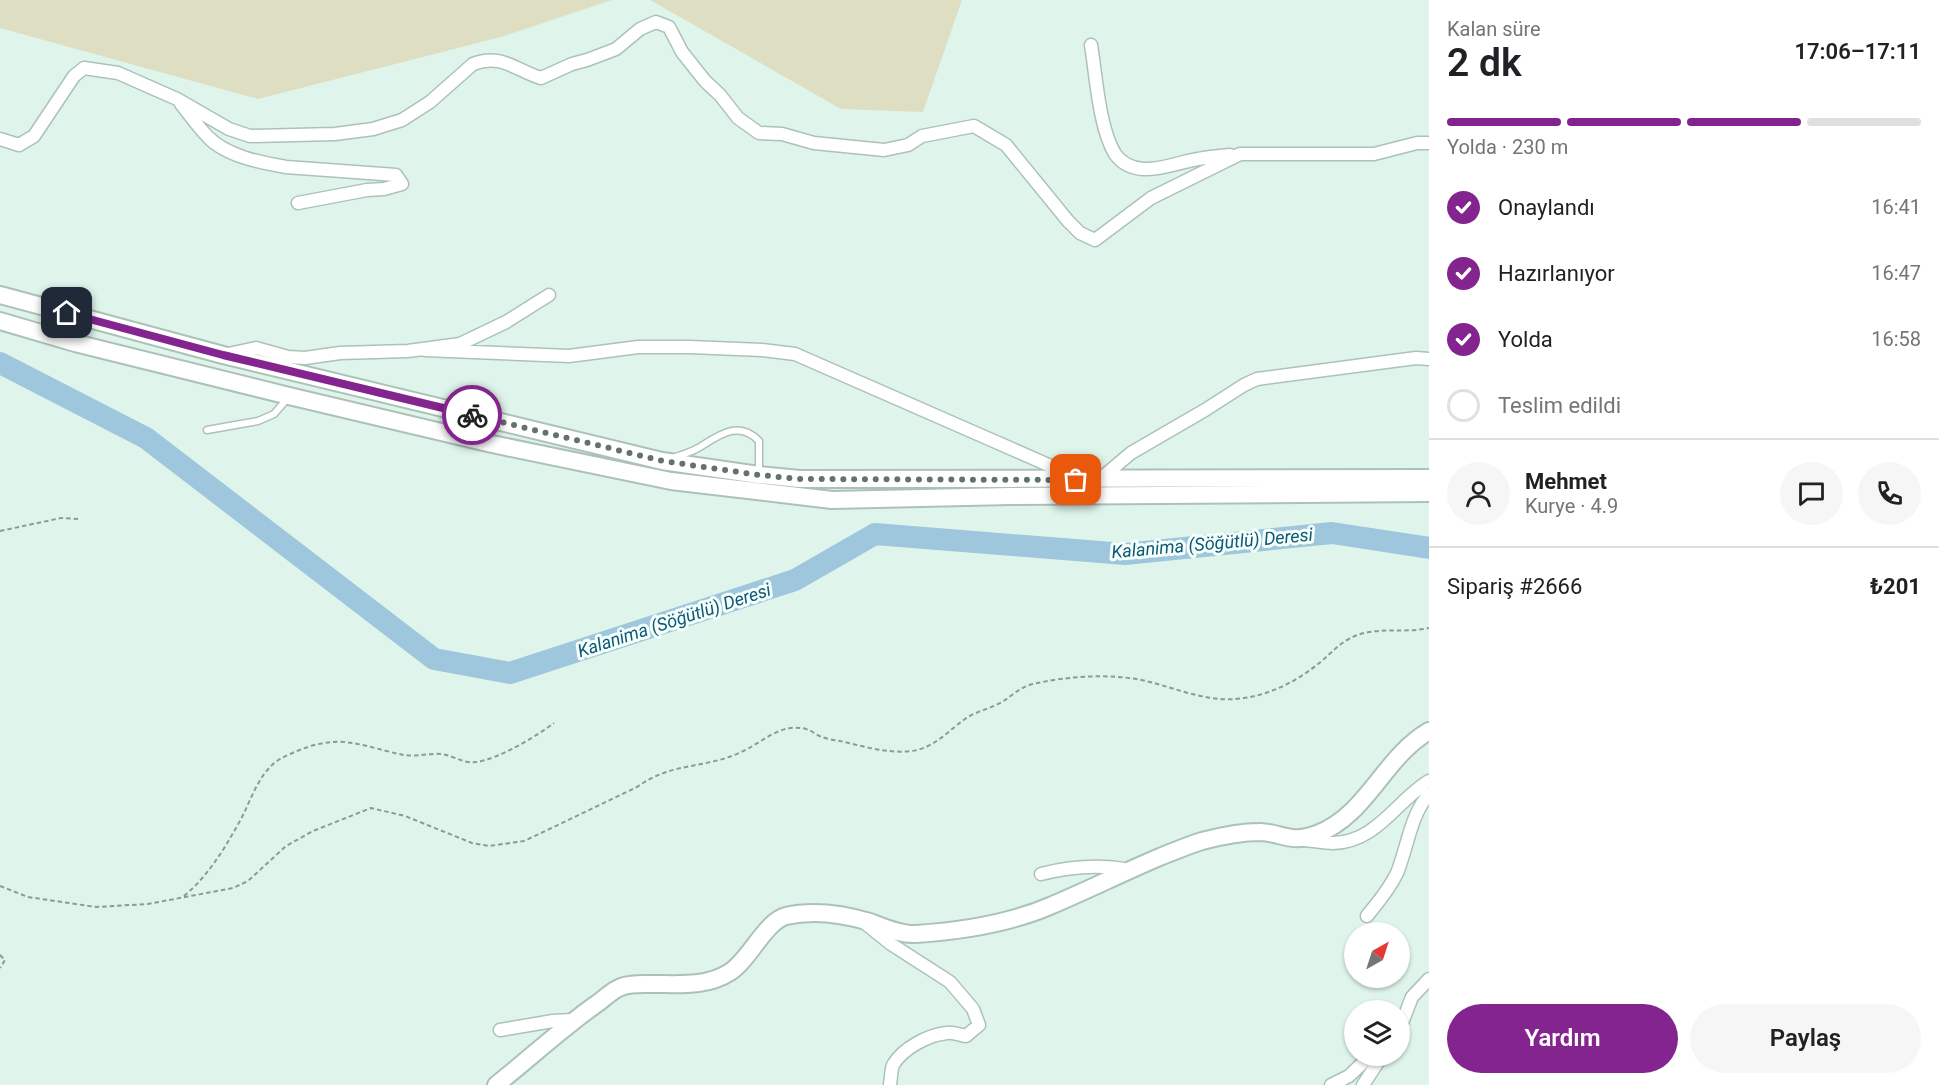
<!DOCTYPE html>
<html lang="tr">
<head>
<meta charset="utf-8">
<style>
	body { margin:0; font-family:Roboto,sans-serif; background:#f6f6f6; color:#202124; height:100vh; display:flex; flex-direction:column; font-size:22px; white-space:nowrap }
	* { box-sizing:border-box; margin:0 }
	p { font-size:20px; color:#757577 }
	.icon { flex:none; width:33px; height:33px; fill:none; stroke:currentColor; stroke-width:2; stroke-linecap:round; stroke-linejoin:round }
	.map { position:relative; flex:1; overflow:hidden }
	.sheet { display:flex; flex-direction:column; background:#fff; width:510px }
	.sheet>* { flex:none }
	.needle { width:39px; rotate:39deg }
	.tools { position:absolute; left:1344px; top:922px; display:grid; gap:12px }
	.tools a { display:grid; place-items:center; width:66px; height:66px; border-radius:50%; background:#fff; box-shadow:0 2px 4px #0004; font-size:30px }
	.pin { position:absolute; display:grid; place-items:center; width:51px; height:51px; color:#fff; margin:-26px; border-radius:12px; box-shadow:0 3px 9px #0006 }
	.courier { position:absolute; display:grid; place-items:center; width:60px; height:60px; margin:-30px; border:4px solid #84248f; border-radius:50%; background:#fff; color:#222; box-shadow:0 2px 8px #0007 }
	.overview em { font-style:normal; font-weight:600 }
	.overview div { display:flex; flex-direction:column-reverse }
	.overview { display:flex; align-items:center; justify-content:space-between; height:102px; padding:0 18px }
	h1 { font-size:39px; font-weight:600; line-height:45px }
	.bar { display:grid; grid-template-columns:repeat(4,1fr); gap:9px 6px; align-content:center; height:72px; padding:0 18px }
	.bar i { height:8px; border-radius:4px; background:#e0e0e0 }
	.bar .on { background:#84248f }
	.bar p { grid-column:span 4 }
	.line { display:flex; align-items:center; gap:15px; padding:0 18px; border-top:2px solid #e0e0e0 }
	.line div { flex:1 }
	.round { display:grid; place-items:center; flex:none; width:63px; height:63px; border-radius:32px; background:#f6f6f6 }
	ol { padding:0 18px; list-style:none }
	li { display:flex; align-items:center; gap:18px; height:66px }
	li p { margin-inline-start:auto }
	li .icon { padding:6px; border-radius:50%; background:#84248f; color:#fff; stroke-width:4 }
	li:last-child { color:#757577 }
	li i { width:33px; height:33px; border:3px solid #e0e0e0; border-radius:50% }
	.button { display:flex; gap:12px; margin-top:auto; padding:12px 18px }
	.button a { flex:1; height:69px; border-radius:36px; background:#84248f; color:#fff; font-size:24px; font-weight:600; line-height:69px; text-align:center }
	.button a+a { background:#f6f6f6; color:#202124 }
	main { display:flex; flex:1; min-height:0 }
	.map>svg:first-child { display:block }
	.green { fill:#dedec2 }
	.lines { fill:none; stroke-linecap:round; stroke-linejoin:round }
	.river { stroke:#9ec7dd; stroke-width:22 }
	.lane-casing { stroke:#acc2b9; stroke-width:9 }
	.street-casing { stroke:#acc2b9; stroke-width:15 }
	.secondary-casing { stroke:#acc2b9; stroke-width:20 }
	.path { stroke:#8b9b95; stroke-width:2; stroke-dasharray:4.5 3; stroke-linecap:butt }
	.lane { stroke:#fff; stroke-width:6 }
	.street { stroke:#fff; stroke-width:12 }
	.secondary { stroke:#fff; stroke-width:16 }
	.done { stroke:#64726c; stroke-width:6; stroke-dasharray:0 10.8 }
	.route { stroke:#84248f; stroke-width:8 }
	.labels { text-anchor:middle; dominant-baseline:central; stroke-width:6; stroke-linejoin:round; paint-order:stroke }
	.water-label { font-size:18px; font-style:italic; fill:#0d5977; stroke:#f6fffb }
</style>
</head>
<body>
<main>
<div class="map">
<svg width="1429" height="1085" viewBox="0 0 1429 1085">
	<rect width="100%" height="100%" fill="#dff5ec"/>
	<path class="green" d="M0,0H612L501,37L258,99L0,28Z
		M650,0H962L923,112L841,109Z"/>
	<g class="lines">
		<path class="river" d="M0,363L146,438L434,659L510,673L795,580L875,534L1125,554L1332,533L1429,548"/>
		<g class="lane-casing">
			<path id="lane" d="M207,430L258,421L274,414L287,399
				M673,458C681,455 692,452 700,447C719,435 739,420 759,441V475"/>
		</g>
		<g class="street-casing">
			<path id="street" d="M1091,45C1096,75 1099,128 1115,154C1122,164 1131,168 1143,169C1162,170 1179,162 1198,159C1208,157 1219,156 1230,155
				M181,104C190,115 198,127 208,137C226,156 262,163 286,167L396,175L402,184L384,189L367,190L298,203
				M0,139L19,145L34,136L74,76L84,68L118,73L177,99L229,129L250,136L335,134L373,129L402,120L430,102L473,64C501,53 515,70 541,78L572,64L587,60L616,49L640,29L656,22L669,27L682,52L705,81L720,95L738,118L759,133L782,134L814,143L884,150L908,145L922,136L974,126L1006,145L1068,221L1080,233L1095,240L1151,198L1240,154H1374L1417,143H1429
				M425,350L569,356L638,347H690L762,350L795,354L1053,467L1079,474
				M228,354L256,348L288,357L305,358L340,353L408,351L460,344L506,322L549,295
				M1099,480L1131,453L1205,410L1244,385L1257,379L1416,358L1429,359
				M1305,840C1314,841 1324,843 1333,843C1377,842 1396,801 1429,781
				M1041,874C1069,867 1099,864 1129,870
				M1367,916C1378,902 1389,890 1397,873C1406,852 1412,810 1429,795
				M866,924L891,944L950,982L973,1009L979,1025L966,1036C960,1035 953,1032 947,1033C928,1035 903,1048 893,1065C891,1070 891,1079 890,1084
				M1400,1028L1412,997L1429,979
				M500,1030L553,1021L572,1020
				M1331,1085L1349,1076L1370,1056
				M1363,1085L1382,1056"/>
		</g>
		<g class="secondary-casing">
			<path id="secondary" d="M0,295L223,355L662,461L759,475L800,479L1429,478
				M0,321L75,343L289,396L492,444L671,481L832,500L1011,496L1429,493
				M496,1085C529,1059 560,1030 595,1005C603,1000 612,990 621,987C630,983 643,984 653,984C679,984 707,987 730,972C749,960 766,921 786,916C812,910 843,914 870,922C883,927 901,935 916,934C961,931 1008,924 1050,906C1088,890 1124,872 1162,856C1175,851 1189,845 1202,841C1221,836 1240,832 1260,832C1283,833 1290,844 1317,834C1367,815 1384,757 1429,731"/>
		</g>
		<path class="path" d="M0,531L61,518L78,519
			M0,886L28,897L96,907L148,904L217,891L233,888L248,881L286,846L313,831L371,808L405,816L472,843L489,846L524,841L539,834L637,787C672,762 703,769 739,753C761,744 780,722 806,729C811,730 816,735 822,737C827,739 834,740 840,741C862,746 888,754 911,751C933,749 948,731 965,719C976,711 990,709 1002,702C1013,695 1020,687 1033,684C1068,676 1111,673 1146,681C1175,688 1204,701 1235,699C1268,697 1300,680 1324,659C1332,652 1339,644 1349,639C1373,625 1403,634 1429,628
			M184,896C209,875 225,848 241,819C252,798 259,772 280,759C295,751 315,743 332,742C354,740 382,751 404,755C416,757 429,753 441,754C453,755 463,764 476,762C497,760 537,736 554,723
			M0,955L5,960L0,968"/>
		<use href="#lane" class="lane"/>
		<use href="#street" class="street"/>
		<use href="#secondary" class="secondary"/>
	</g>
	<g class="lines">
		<path class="done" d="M472,415L663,461L759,475L800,479L1076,480"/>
		<path class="route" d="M67,313L223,355L472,415"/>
	</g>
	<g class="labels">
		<g class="water-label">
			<text transform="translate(1212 543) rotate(-5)">Kalanima (Söğütlü) Deresi</text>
			<text transform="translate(674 620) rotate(-18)">Kalanima (Söğütlü) Deresi</text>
		</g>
	</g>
</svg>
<div class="tools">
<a><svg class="needle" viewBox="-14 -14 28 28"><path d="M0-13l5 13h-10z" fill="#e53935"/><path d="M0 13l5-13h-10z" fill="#757577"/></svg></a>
<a><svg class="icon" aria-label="layers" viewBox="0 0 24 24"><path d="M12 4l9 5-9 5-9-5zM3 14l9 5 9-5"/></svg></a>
</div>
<div class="pin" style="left:1076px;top:480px;background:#ea580c"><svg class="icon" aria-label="bag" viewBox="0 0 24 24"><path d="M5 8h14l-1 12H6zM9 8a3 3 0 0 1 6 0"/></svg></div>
<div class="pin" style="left:67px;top:313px;background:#1f2937"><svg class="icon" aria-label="home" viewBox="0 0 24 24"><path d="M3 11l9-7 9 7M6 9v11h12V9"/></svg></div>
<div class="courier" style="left:472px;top:415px"><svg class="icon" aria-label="bike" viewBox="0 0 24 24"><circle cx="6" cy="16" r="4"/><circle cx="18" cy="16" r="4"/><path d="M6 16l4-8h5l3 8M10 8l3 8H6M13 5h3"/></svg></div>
</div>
<section class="sheet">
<div class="overview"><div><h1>2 dk</h1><p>Kalan süre</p></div><em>17:06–17:11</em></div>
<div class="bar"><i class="on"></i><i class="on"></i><i class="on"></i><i></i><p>Yolda · 230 m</p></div>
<ol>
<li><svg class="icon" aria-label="check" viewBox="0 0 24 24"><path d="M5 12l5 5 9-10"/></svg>Onaylandı<p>16:41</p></li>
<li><svg class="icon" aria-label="check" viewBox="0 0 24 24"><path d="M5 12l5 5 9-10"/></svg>Hazırlanıyor<p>16:47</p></li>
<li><svg class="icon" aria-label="check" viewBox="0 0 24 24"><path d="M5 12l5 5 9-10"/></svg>Yolda<p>16:58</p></li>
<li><i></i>Teslim edildi</li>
</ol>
<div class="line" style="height:108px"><a class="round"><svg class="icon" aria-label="person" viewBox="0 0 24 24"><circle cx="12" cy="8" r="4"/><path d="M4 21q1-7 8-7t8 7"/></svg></a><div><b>Mehmet</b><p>Kurye · 4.9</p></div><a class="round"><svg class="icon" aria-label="chat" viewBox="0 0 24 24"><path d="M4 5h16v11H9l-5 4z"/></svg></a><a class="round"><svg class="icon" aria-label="phone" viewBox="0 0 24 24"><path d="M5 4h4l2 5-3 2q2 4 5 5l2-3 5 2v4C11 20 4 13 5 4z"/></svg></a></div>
<div class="line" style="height:78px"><div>Sipariş #2666</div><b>₺201</b></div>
<div class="button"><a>Yardım</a><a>Paylaş</a></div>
</section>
</main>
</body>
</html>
